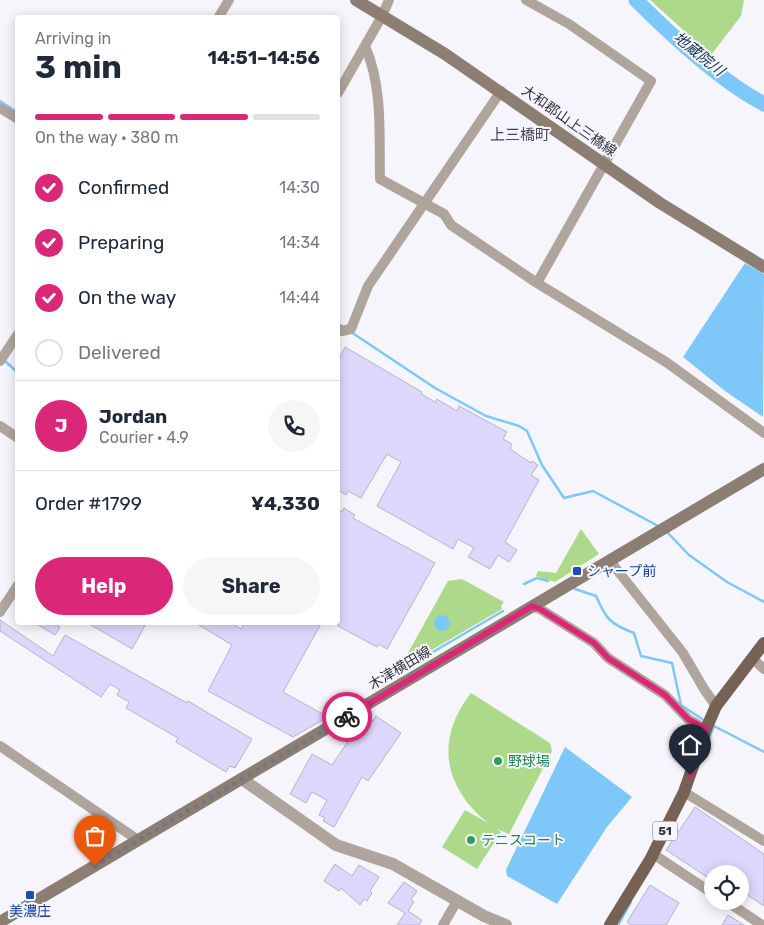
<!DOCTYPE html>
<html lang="en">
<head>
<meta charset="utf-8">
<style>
	body { margin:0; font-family:Rubik,"Noto Sans JP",sans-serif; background:#f6f6f7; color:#1f2937; height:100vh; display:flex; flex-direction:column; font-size:19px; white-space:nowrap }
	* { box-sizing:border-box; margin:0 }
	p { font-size:16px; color:#747a83 }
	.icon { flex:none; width:28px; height:28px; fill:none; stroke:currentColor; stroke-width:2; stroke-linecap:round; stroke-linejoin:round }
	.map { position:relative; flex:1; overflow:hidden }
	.details { position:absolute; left:15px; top:15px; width:325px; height:610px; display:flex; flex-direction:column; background:#fff; border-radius:5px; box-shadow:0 2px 12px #0003 }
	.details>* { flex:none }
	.tools { position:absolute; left:704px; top:865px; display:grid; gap:10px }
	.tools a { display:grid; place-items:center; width:45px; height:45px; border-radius:50%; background:#fff; box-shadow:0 2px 12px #0003; font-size:25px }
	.pin { position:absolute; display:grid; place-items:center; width:42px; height:42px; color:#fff; margin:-51px -21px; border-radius:50% 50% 50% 0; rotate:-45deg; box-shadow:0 0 5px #0007 }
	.pin .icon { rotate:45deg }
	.courier { position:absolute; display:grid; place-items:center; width:50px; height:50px; margin:-25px; border:4px solid #db2777; border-radius:50%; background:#fff; color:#222; box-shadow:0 1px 6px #0007 }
	.headline em { font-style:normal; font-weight:700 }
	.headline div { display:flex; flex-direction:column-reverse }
	.headline { display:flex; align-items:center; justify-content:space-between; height:85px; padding:0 20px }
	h1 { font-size:32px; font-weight:700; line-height:38px }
	.bar { display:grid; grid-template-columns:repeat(4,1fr); gap:8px 5px; align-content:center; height:60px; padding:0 20px }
	.bar i { height:6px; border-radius:4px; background:#e0e1e3 }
	.bar .current { background:#db2777 }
	.bar p { grid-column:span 4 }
	.line { display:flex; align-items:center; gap:12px; padding:0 20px; border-top:1px solid #e0e1e3 }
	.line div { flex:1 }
	.round { display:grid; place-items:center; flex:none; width:52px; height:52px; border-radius:26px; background:#f6f6f7 }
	ol { padding:0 20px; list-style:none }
	li { display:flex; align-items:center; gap:15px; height:55px }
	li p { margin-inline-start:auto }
	li .icon { padding:5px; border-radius:50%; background:#db2777; color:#fff; stroke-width:4 }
	li:last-child { color:#747a83 }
	li i { width:28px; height:28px; border:2px solid #e0e1e3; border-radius:50% }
	.button { display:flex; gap:10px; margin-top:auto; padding:10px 20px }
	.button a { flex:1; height:58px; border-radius:30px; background:#db2777; color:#fff; font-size:20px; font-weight:700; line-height:58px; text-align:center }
	.button a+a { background:#f6f6f7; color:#1f2937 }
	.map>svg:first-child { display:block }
	.green { fill:#acda8a }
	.water { fill:#7dc7f9 }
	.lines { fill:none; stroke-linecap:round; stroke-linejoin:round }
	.stream { stroke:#7dc7f9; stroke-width:2.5 }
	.river { stroke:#7dc7f9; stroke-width:15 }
	.building { fill:#ddd7fc; stroke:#b6b2cc }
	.minor { stroke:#b0a59d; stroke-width:10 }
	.tertiary { stroke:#b0a59d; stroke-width:12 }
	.secondary { stroke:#8d7e73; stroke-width:12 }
	.primary { stroke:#756255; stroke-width:12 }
	.done { stroke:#77767f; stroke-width:5; stroke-dasharray:0 9 }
	.route { stroke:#db2777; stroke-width:6 }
	.transit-dot { fill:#1a4fb4; stroke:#f6f5fb; stroke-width:2 }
	.leisure-dot { fill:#2e9e5b; stroke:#f6f5fb; stroke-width:2 }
	.labels { text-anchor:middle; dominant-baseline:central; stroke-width:4; stroke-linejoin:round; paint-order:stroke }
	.shield { fill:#f6f5fb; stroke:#6e6c75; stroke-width:1 }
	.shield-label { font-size:12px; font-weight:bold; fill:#33313c }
	.street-label { font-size:14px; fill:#33313c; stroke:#f6f5fb }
	.transit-label { font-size:14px; fill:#164399; stroke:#f6f5fb; text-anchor:start }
	.leisure-label { font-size:14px; fill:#27864d; stroke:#f6f5fb; text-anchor:start }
	.water-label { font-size:15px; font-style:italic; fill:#0c374f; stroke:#f6f5fb }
	.neighbourhood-label { font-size:15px; fill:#48455b; stroke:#f6f5fb }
</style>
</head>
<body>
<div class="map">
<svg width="764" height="925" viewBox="0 0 764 925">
	<rect width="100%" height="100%" fill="#f6f5fb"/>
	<path class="green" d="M650,0H744L741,16L711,55Z
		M581,529L599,554L555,582L536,576L538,571L556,573Z
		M462,579L504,602L501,606L502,609L399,669L448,581Z
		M471,693L550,743L552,751L509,834L497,829L501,832L477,869L442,847L465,810L488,823C443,787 435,739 471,693Z"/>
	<path class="water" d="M745,263L764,274L763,417L725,391L683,357Z
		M434 623a8 8 0 1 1 16 0a8 8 0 1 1-16 0Z
		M565,747L632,797L607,827L557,904L507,876L506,870Z"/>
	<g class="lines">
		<path class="stream" d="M0,101L18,113
			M351,332L435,388L486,416L519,426L527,431L542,465L564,498L593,491L660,527
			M4,360L18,373
			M667,532L689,555L727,582L764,602
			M524,584L537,578L548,581
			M575,589L596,596C606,619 610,624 634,633L641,656L672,663L681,705L705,721
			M394,672L404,669L503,611
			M712,725L764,752
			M707,744L714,726
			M618,925L631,902"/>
		<path class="river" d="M636,0C670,34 722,82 764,104"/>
	</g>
	<path class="building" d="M345,347L422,392L421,394L435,402L437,399L457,411L459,406L507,432L503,439L512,444L510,449L531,463L532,461L538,465L531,475L539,480L505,542L517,550L509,562L498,555L490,569L468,557L474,548L458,539L453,549L377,506L401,462L387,454L361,498L348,491L346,495L338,490V361Z
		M344,508L355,515L353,518L435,563L387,649L378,644L377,647L338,626V509L342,512Z
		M0,620L53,656L65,635L187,703L188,701L252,739L235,768L230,766L226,772L176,742L178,738L126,708L129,702L117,695L120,690L110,684L101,697L0,631Z
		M33,622H53L60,627L55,635Z
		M86,622H147L132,649Z
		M194,622H229L241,629L245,622H322L283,692L328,717L293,737L208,691L232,645Z
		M376,716L401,733L368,781L362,777L334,827L323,821L325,818L319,815L327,800L312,792L306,803L290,794L312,754L332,765L361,722L364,724L368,718L373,721Z
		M695,807L764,854V906L740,890V874H712L710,879L666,850Z
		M94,818L101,823L93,834L86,829Z
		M335,864L352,876L359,865L379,877L370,891L372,893L367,901L364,899L360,905L341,888L339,891L324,881Z
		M404,882L417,891L411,900L414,902L408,911L422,920L419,925H397L405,913L388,903Z
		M650,885L679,903L666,925H631L627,922Z
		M728,915L744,925H722Z"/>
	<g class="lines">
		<path class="minor" d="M526,0L569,24L651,81L537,283
			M218,18L229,0
			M365,46C383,87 379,134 380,179L444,214L451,225L537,283L666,362L764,433
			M338,93L382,16L389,0
			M0,108L18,119
			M338,328L342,331L351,329L368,286L501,91
			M0,361L18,334
			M0,426L18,438
			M610,561L683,653L704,689L716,706
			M532,606L540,609L594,643L608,658L665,695L688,719L706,729
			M0,612L18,585
			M752,658L764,669
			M0,746L138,840
			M684,792L764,841
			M653,854L712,893
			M726,901L762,925
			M443,925L457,901"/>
		<path class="tertiary" d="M242,779L336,845L393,864L484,916L506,925"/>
		<path class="secondary" d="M356,0L445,54L660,203L764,267
			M0,922L764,469"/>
		<path class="primary" d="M610,925L650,860L684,792L706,729L716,706L764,643"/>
	</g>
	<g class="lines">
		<path class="done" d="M95,866L347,717"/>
		<path class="route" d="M347,717L532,606L540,609L594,643L608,658L665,695L688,719L706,729L690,775"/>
	</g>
	<g class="transit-dot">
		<rect x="572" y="566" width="10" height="10" rx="2.5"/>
		<rect x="25" y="890" width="10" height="10" rx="2.5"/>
	</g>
	<g class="leisure-dot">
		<circle cx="498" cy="761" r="5"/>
		<circle cx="471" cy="840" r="5"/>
	</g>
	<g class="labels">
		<rect class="shield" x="652.5" y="821.5" width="25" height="19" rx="4"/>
		<g class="shield-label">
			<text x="665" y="831">51</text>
		</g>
		<g class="street-label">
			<text transform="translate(569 121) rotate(35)">大和郡山上三橋線</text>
			<text transform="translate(400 668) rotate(-31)">木津横田線</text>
		</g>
		<g class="transit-label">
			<text x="587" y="571">シャープ前</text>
			<text x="30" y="911" text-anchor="middle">美濃庄</text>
		</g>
		<g class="leisure-label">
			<text x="508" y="761">野球場</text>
			<text x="481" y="840">テニスコート</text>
		</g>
		<g class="water-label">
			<text transform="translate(699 54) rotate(39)">地蔵院川</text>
		</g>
		<g class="neighbourhood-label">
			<text x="520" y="135">上三橋町</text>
		</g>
	</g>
</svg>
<div class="tools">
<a><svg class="icon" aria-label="locate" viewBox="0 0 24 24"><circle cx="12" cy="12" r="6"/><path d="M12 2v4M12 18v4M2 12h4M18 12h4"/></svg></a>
</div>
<div class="pin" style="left:95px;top:866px;background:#ea580c"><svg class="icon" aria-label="bag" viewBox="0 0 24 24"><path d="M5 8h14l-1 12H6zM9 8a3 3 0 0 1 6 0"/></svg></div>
<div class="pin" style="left:690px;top:775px;background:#1f2937"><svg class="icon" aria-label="home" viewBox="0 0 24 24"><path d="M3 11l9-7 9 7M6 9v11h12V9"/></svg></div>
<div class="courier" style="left:347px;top:717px"><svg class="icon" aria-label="bike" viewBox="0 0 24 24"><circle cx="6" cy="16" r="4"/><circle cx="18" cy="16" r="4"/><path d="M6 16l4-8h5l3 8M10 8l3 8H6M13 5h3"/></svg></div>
<section class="details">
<div class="headline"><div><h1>3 min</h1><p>Arriving in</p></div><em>14:51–14:56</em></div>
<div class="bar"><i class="current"></i><i class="current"></i><i class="current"></i><i></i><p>On the way · 380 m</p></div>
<ol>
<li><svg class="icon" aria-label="check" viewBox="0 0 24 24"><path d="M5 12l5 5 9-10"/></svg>Confirmed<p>14:30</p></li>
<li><svg class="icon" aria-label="check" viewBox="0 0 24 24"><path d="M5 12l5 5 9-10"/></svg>Preparing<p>14:34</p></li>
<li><svg class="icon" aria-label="check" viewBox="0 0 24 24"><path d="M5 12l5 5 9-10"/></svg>On the way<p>14:44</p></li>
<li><i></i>Delivered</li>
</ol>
<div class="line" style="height:90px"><b class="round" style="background:#db2777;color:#fff">J</b><div><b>Jordan</b><p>Courier · 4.9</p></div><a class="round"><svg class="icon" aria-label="phone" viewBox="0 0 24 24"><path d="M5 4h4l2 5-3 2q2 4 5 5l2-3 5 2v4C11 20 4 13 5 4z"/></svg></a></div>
<div class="line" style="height:65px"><div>Order #1799</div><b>¥4,330</b></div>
<div class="button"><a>Help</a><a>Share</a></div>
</section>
</div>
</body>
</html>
